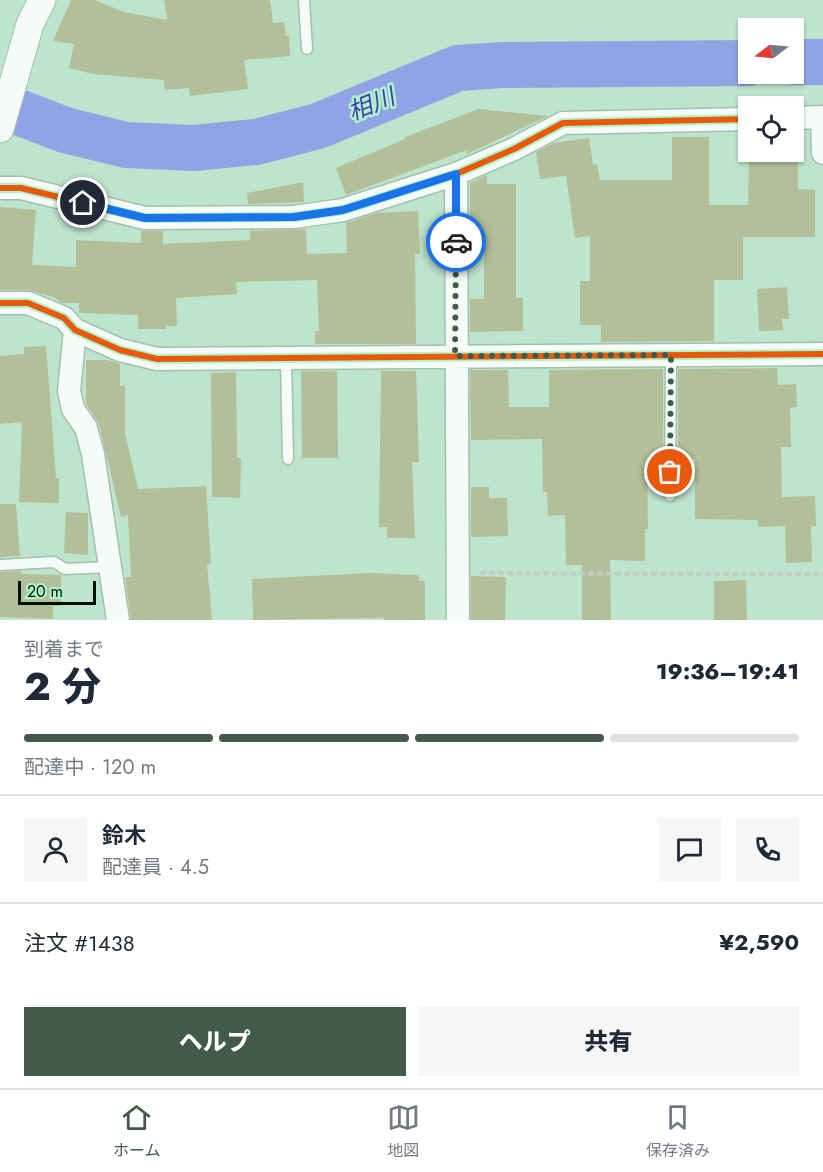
<!DOCTYPE html>
<html lang="ja">
<head>
<meta charset="utf-8">
<style>
	body { margin:0; font-family:Jost,"Noto Sans JP",sans-serif; background:#f6f6f7; color:#1f2937; height:100vh; display:flex; flex-direction:column; font-size:22px; white-space:nowrap }
	* { box-sizing:border-box; margin:0 }
	p { font-size:20px; color:#747a83 }
	.icon { flex:none; width:33px; height:33px; fill:none; stroke:currentColor; stroke-width:2; stroke-linecap:round; stroke-linejoin:round }
	.map { position:relative; height:620px; overflow:hidden }
	.details { display:flex; flex-direction:column; background:#fff; flex:1 }
	.details>* { flex:none }
	.needle { width:39px; rotate:254deg }
	.tools { position:absolute; left:738px; top:18px; display:grid; gap:12px }
	.tools a { display:grid; place-items:center; width:66px; height:66px; border-radius:0px; background:#fff; box-shadow:0 2px 4px #0004; font-size:30px }
	.scale { position:absolute; left:18px; bottom:15px; width:78px; box-sizing:border-box; padding-left:6px; border:3px solid #001004; border-top:0; font-size:16px; line-height:21px; white-space:nowrap; color:#001004; -webkit-text-stroke:4px #aef3c9; paint-order:stroke }
	.pin { position:absolute; display:grid; place-items:center; width:51px; height:51px; color:#fff; margin:-26px; border:3px solid #fff; border-radius:50%; box-shadow:0 2px 6px #0007 }
	.courier { position:absolute; display:grid; place-items:center; width:60px; height:60px; margin:-30px; border:4px solid #1a73e8; border-radius:50%; background:#fff; color:#222; box-shadow:0 2px 8px #0007 }
	.headline em { font-style:normal; font-weight:800 }
	.headline div { display:flex; flex-direction:column-reverse }
	.headline { display:flex; align-items:center; justify-content:space-between; height:102px; padding:0 24px }
	h1 { font-size:39px; font-weight:800; line-height:45px }
	.bar { display:grid; grid-template-columns:repeat(4,1fr); gap:9px 6px; align-content:center; height:72px; padding:0 24px }
	.bar i { height:8px; border-radius:4px; background:#e0e1e3 }
	.bar .selected { background:#425a4a }
	.bar p { grid-column:span 4 }
	.line { display:flex; align-items:center; gap:15px; padding:0 24px; border-top:2px solid #e0e1e3 }
	.line div { flex:1 }
	.round { display:grid; place-items:center; flex:none; width:63px; height:63px; border-radius:0px; background:#f6f6f7 }
	.action { display:flex; gap:12px; margin-top:auto; padding:12px 24px }
	.action a { flex:1; height:69px; border-radius:0px; background:#425a4a; color:#fff; font-size:24px; font-weight:800; line-height:69px; text-align:center }
	.action a+a { background:#f6f6f7; color:#1f2937 }
	.dock { display:flex; justify-content:space-around; align-items:center; height:84px; border-top:2px solid #e0e1e3; background:#fff; font-size:16px; color:#747a83 }
	.dock a { display:grid; justify-items:center; gap:3px }
	.dock .selected { color:#425a4a }
	.map>svg:first-child { display:block }
	.lines { fill:none; stroke-linecap:round; stroke-linejoin:round }
	.river { stroke:#90a3e4; stroke-width:46 }
	.building { fill:#b3bf99 }
	.service-casing { stroke:#a2c0ae; stroke-width:13 }
	.minor-casing { stroke:#a2c0ae; stroke-width:25 }
	.tertiary-casing { stroke:#a2c0ae; stroke-width:29 }
	.path { stroke:#c2cdc6; stroke-width:4; stroke-dasharray:6 3; stroke-linecap:butt }
	.service { stroke:#f5fbf7; stroke-width:10 }
	.minor { stroke:#f5fbf7; stroke-width:22 }
	.tertiary { stroke:#f5fbf7; stroke-width:27 }
	.cycleway-casing { stroke:#aef3c9; stroke-width:10 }
	.cycleway { stroke:#e8590c; stroke-width:6 }
	.done { stroke:#425a4a; stroke-width:6; stroke-dasharray:0 10.8 }
	.route { stroke:#1a73e8; stroke-width:8 }
	.labels { text-anchor:middle; dominant-baseline:central; stroke-width:5; stroke-linejoin:round; paint-order:stroke }
	.water-label { font-size:24px; font-style:italic; fill:#403db3; stroke:#aef3c9 }
</style>
</head>
<body>
<div class="map">
<svg width="823" height="620" viewBox="0 0 823 620">
	<rect width="100%" height="100%" fill="#bde4cc"/>
	<g class="lines">
		<path class="river" d="M794,62H823
			M0,105L65,130L126,145L194,148L256,142L318,126L458,68L502,65L748,63"/>
	</g>
	<path class="building" d="M71,0H95L124,12L167,20L164,0H270L273,23L284,22L286,36H289L290,56L244,60L248,89L190,96L189,88L165,90L164,80L93,74L69,68L74,44L53,41Z
		M479,109L548,116L467,154V150L346,195L336,168L405,139V137Z
		M672,137H709V205H748L749,152H798V189L815,190V237H743V280H714V341L601,342V325H580V281H590V236L575,238L566,176L540,179L536,152L554,143L589,138L593,165L597,164L600,180H672Z
		M487,175V184H516V298H523V331L470,332V299H484V251L470,252V183Z
		M303,182L304,202L248,204L247,193Z
		M0,207L36,210L32,265L76,267V240L141,243V231H163V244L250,240V231L306,229L307,254L347,253L346,223L377,213L418,211L420,254H415L416,344H315V331H319L317,280L236,282L237,294L176,298L177,326H166V329H138V315L79,313V303H62L54,297L28,290H0Z
		M787,287L789,319H782L783,330L759,331L757,289Z
		M46,346L56,478H59V503L19,502L22,422L0,424V356L24,354V347Z
		M86,360H108L120,364V386H125V433L138,489L206,486L211,564H207L212,620H131L125,577H131L128,515L121,517L99,424L86,404Z
		M777,368L778,385L796,384L797,407L790,408L791,447H781L782,497L815,496L816,526H811L812,562L786,563L785,526L758,527V520L695,519V459L678,460V369Z
		M663,369V460L647,461L648,529H645V561L610,560L611,620H582V565H566L565,515L548,516L547,492H543L542,439L471,440L470,370H508L509,407H549V370Z
		M301,371H337L338,458H302Z
		M381,371H416L419,462H412L415,538H387V527H379Z
		M236,372L237,458H241L240,498L212,497L211,373Z
		M471,487H489V498H507L508,536L471,537Z
		M0,504H16L20,556L0,557Z
		M66,512L88,513V555L64,553Z
		M21,571V574L61,575V606H53V619L0,617V572Z
		M368,573L419,575V581H425V620H384V618L253,620L252,579Z
		M471,576L506,577L505,620H471Z
		M746,580L747,620H714V581Z"/>
	<g class="lines">
		<g class="service-casing">
			<path id="service" d="M304,0L307,49
				M286,359L288,459
				M670,496L671,355
				M0,565L54,562L65,569L111,567"/>
		</g>
		<g class="minor-casing">
			<path id="minor" d="M822,117L823,153
				M794,118L823,117
				M456,174L458,620
				M0,188H21L145,218L294,217L343,210L456,174L514,149L563,123L748,119
				M0,303H28L64,318L75,330L120,350L157,359L823,354
				M75,330L69,391L73,409L86,428L93,454L118,620"/>
		</g>
		<g class="tertiary-casing">
			<path id="tertiary" d="M0,129L30,24L42,0"/>
		</g>
		<path class="path" d="M480,573L823,574"/>
		<use href="#service" class="service"/>
		<use href="#minor" class="minor"/>
		<use href="#tertiary" class="tertiary"/>
		<g class="cycleway-casing">
			<path id="cycleway" d="M0,188H21L145,218L294,217L343,210L456,174L514,149L563,123L748,119
				M0,303H28L64,318L75,330L120,350L157,359L823,354"/>
		</g>
		<use href="#cycleway" class="cycleway"/>
	</g>
	<g class="lines">
		<path class="done" d="M456,242L455,356L671,355L670,472"/>
		<path class="route" d="M83,203L145,218L294,217L343,210L456,174V242"/>
	</g>
	<g class="labels">
		<g class="water-label">
			<text transform="translate(371 104) rotate(-22)">相川</text>
		</g>
	</g>
</svg>
<div class="tools">
<a><svg class="needle" viewBox="-14 -14 28 28"><path d="M0-13l5 13h-10z" fill="#e53935"/><path d="M0 13l5-13h-10z" fill="#747a83"/></svg></a>
<a><svg class="icon" aria-label="locate" viewBox="0 0 24 24"><circle cx="12" cy="12" r="6"/><path d="M12 2v4M12 18v4M2 12h4M18 12h4"/></svg></a>
</div>
<div class="scale">20 m</div>
<div class="pin" style="left:670px;top:472px;background:#ea580c"><svg class="icon" aria-label="bag" viewBox="0 0 24 24"><path d="M5 8h14l-1 12H6zM9 8a3 3 0 0 1 6 0"/></svg></div>
<div class="pin" style="left:83px;top:203px;background:#1f2937"><svg class="icon" aria-label="home" viewBox="0 0 24 24"><path d="M3 11l9-7 9 7M6 9v11h12V9"/></svg></div>
<div class="courier" style="left:456px;top:242px"><svg class="icon" aria-label="car" viewBox="0 0 24 24"><path d="M5 17H2v-5l4-1 3-4h7l3 4 3 1v5h-3M9 17h6M6 11h13"/><circle cx="7" cy="17" r="2"/><circle cx="17" cy="17" r="2"/></svg></div>
</div>
<section class="details">
<div class="headline"><div><h1>2 分</h1><p>到着まで</p></div><em>19:36–19:41</em></div>
<div class="bar"><i class="selected"></i><i class="selected"></i><i class="selected"></i><i></i><p>配達中 · 120 m</p></div>
<div class="line" style="height:108px"><a class="round"><svg class="icon" aria-label="person" viewBox="0 0 24 24"><circle cx="12" cy="8" r="4"/><path d="M4 21q1-7 8-7t8 7"/></svg></a><div><b>鈴木</b><p>配達員 · 4.5</p></div><a class="round"><svg class="icon" aria-label="chat" viewBox="0 0 24 24"><path d="M4 5h16v11H9l-5 4z"/></svg></a><a class="round"><svg class="icon" aria-label="phone" viewBox="0 0 24 24"><path d="M5 4h4l2 5-3 2q2 4 5 5l2-3 5 2v4C11 20 4 13 5 4z"/></svg></a></div>
<div class="line" style="height:78px"><div>注文 #1438</div><b>¥2,590</b></div>
<div class="action"><a>ヘルプ</a><a>共有</a></div>
</section>
<nav class="dock">
<a class="selected"><svg class="icon" aria-label="home" viewBox="0 0 24 24"><path d="M3 11l9-7 9 7M6 9v11h12V9"/></svg>ホーム</a>
<a><svg class="icon" aria-label="map" viewBox="0 0 24 24"><path d="M3 6l6-2 6 2 6-2v14l-6 2-6-2-6 2zM9 4v14M15 6v14"/></svg>地図</a>
<a><svg class="icon" aria-label="saved" viewBox="0 0 24 24"><path d="M7 4h10v16l-5-4-5 4z"/></svg>保存済み</a>
</nav>
</body>
</html>
